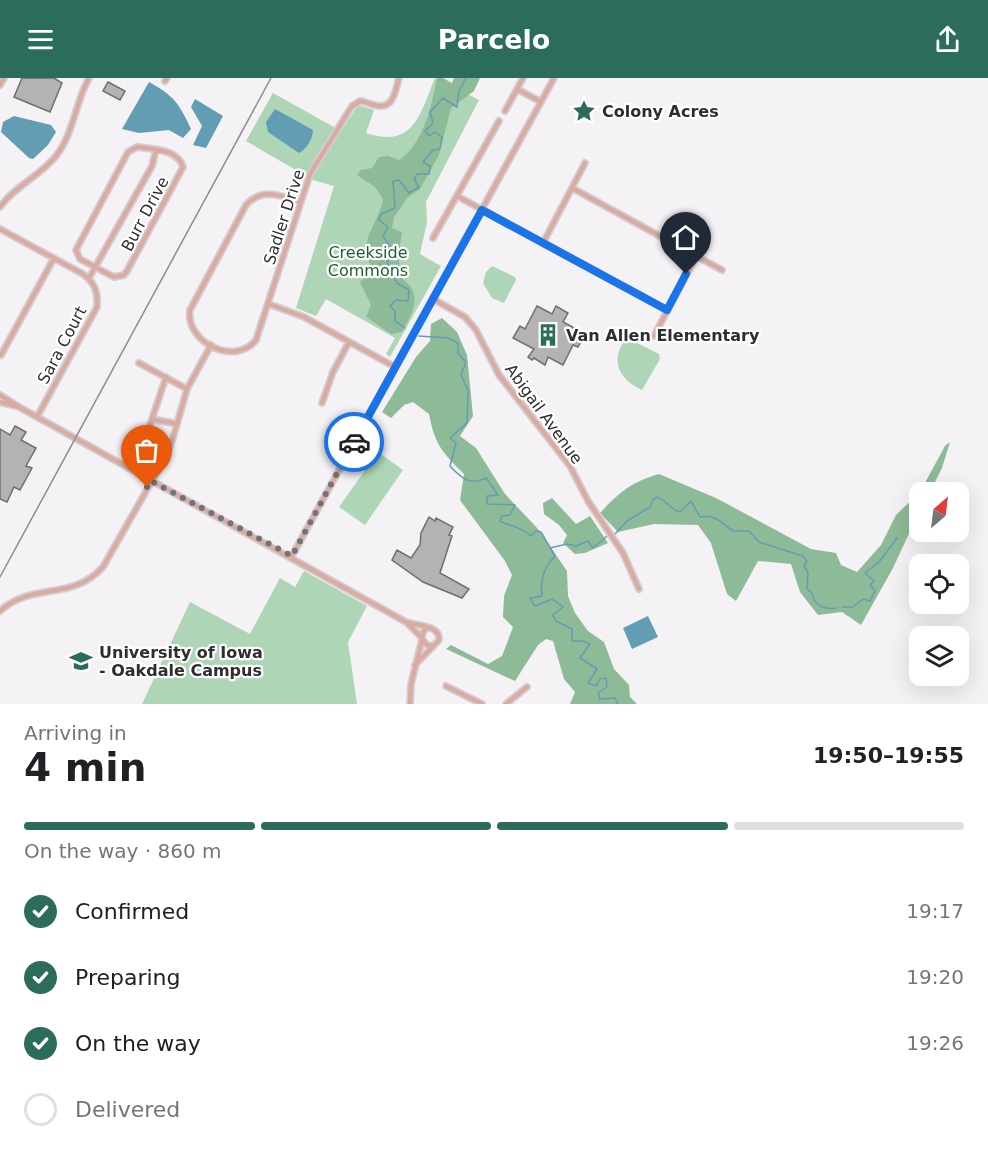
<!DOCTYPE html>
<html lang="en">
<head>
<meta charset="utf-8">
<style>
	body { margin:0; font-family:"DejaVu Sans",sans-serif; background:#f2f2f2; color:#202124; height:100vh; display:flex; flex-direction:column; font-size:22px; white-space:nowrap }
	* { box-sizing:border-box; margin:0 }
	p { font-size:20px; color:#757577 }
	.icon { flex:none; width:33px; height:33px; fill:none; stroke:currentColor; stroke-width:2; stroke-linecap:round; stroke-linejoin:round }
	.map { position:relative; height:626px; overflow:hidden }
	.sheet { display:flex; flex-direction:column; background:#fff; flex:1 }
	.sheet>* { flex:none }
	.needle { width:39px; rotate:28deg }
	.fabs { position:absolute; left:909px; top:404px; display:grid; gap:12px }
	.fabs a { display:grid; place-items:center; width:60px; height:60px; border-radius:12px; background:#fff; box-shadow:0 6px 24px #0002; font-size:30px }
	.pin { position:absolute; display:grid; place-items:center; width:51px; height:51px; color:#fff; margin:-62px -26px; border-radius:50% 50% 50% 0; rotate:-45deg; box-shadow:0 0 6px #0007 }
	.pin .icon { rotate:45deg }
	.courier { position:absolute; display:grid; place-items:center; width:60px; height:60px; margin:-30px; border:4px solid #1a73e8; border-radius:50%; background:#fff; color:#222; box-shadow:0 2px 8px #0007 }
	.summary em { font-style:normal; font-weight:800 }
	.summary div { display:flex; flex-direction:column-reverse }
	.summary { display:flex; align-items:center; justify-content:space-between; height:102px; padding:0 24px }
	h1 { font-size:39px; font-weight:800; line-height:45px }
	.bar { display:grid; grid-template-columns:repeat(4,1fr); gap:9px 6px; align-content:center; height:72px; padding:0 24px }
	.bar i { height:8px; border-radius:4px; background:#e0e0e0 }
	.bar .active { background:#2b6c5a }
	.bar p { grid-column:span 4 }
	ol { padding:0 24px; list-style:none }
	li { display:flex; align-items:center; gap:18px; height:66px }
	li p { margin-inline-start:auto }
	li .icon { padding:6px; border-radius:50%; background:#2b6c5a; color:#fff; stroke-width:4 }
	li:last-child { color:#757577 }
	li i { width:33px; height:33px; border:3px solid #e0e0e0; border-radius:50% }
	header { display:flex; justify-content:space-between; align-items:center; height:78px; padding:0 24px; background:#2b6c5a; color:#fff; font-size:27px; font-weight:800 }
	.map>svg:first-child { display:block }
	.green { fill:#aed5b6 }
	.forest { fill:#8dba97 }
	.water { fill:#639db4 }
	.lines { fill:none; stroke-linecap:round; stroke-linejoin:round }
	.stream { stroke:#639db4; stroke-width:1.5 }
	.building { fill:#b5b2b4; stroke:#706d6f; stroke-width:1.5 }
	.minor-casing { stroke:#d1cfd1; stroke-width:8 }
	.minor { stroke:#dbaba2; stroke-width:4.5 }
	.rail { stroke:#8d8c8e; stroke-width:1.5 }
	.done { stroke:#747374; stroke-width:6; stroke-dasharray:0 10.8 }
	.route { stroke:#1a73e8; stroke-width:8 }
	.labels { text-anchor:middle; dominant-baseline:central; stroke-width:4.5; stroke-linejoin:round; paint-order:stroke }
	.poi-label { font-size:16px; font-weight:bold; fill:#2f2e2f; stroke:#fff; text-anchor:start }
	.street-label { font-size:16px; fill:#2f2e2f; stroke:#fff }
	.park-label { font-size:16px; fill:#1a5e31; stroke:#fff }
</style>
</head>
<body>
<header><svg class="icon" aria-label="menu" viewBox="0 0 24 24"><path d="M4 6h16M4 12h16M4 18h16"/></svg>Parcelo<svg class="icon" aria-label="share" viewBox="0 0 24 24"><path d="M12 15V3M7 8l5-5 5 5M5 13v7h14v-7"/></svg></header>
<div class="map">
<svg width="988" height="626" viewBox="0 0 988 626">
	<rect width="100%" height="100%" fill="#f4f2f5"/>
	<path class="green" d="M435,0L479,22L426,124L427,144L420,176L441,188L390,279L386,276L395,260L326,221L316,238L296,230L334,108L313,102L246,63L273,15L341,53L358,27L374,32L366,55C414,71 420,36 435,0Z
		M492,188L515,199L516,202L504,225L492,220L483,205L486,194Z
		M627,260L659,276L660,281L642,312C618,302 609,280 627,260Z
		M378,374L403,392L365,447L339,429Z
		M304,493L367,528L348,564L357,626H142L190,524L250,556L280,500L295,509Z"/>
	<path class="forest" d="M437,0H443L452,5L454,0H480L474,13L451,30L439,77L420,111L408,119L394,139L392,150L402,154C400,167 397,185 401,198C403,202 408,205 411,209C420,226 410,239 402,254L391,256L366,239L371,227L360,204L373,193C356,161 377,151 383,121L375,109L357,97L361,92L372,90L379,79L388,78L399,82C423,67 432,27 437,0Z
		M442,240L457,254L467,277L473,338L460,358L476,370L505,416L538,451L567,493L568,518L575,535L588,553L604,564L614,591L629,607L630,619L637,626H570L575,614L564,601L553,563L546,561L538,567L515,603L446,571L451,567L488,586L502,578L513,549L503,539L504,518L512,497L505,483L460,422L464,396C442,374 435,367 429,336L413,324L404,327L391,340L382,334L416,279L430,263L431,246Z
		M950,364L942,390L930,414H920L945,368Z
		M659,396L716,420L811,471L836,475L841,487L857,494L881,467L896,437L919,415V434L893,490L861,547L842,534L818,537L800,514L791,486L758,483L736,523L727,516L711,465L698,447L654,446L618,454L600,435C620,414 631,404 659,396Z
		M552,420L576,446L590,438L608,465L585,475L575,476L563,465L567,457L559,447L544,436L543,425Z"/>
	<path class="water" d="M149,4C174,18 179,25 191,51L183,60L169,52L139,55L122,51Z
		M195,21L223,38L206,70L193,67L202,48L191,29Z
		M275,31L313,52C313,60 307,71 299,75L268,54L266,44Z
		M14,38L51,47L56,54L48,67L33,81L29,80L1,54L3,44Z
		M648,538L658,559L632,571L623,550Z"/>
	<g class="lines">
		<path class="stream" d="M405,250L395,243V233L390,228L396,222L408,223L409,212L397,205L387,183L394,176L383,158L388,149L379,142L381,136L395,130L393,103L399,102L409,115L419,109L414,101L417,96H429L430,88L423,84L433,72L440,71L442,59L435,54L429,58L425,53L433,45L430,34L443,20L457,29L459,13L466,0
			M419,258L448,260L458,265V275L466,284L461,297L468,312L467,345L450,360L456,365L450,388C461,400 470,408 486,400L498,417L487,418V426L515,427L510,437L502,438L500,443C512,449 522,449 531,458L536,453L541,454L555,478C544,489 540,503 542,518L530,520L535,528L552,521L563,529L553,537L556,543L572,551V563H582L590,566L580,580L597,591L588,605L596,608L600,601L606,600L607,609L598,615L600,621L615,620L618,626
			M615,456L627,443L650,429L653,422L656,419C666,421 670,432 680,434L691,423L700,439C717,436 722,446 733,453H749L759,464L803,478L807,483L804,488L808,494L807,511L812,515C814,528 825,532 836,530
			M550,470L567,466L576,468L588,463L593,470L607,458
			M843,529H853L863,521L870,523L875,513L870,507L874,503L865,495L879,484L897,460"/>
	</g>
	<path class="building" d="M22,0H54L62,5L50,34L14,19Z
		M108,4L125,13L120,22L103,13Z
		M537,228L552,236L556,228L568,235L563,244L580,253L578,255L584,258L578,269L573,267L563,287L548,279L545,287L534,280L532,282L528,279L534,271L513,260L520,248L525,251Z
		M15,348L26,354L21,362L36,370L26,388L32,390L20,412L14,409L7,424L0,421V351L10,357Z
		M429,439L435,443L436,440L453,449L449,457L452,458L440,495L469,511L462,520L423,504L392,482L397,472L411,480L420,467L421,455Z"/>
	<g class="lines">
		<g class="minor-casing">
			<path id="minor" d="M165,3L167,0
				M0,7L4,0
				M517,11L541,24
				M505,33L523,0
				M137,69C152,71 178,71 183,89L127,193L124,197L114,199L80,181L76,172L128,74Z
				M572,110L722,192
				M457,118L667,232
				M301,124C281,118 262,109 246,127L190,232C185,264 235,289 256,262L310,96L352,28L360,23C367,24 374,28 380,28C394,29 396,10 399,0
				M0,129C15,108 40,98 56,78C74,55 75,25 89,0
				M0,151L83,196C95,205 98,214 97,229L37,339
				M433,160L499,43
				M543,165L585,85
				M89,200L152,88L156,72
				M433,221L465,239L476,252L499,297L570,388L588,423L623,475L639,511
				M269,226L304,239L395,289
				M654,258L696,178
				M1,277L54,180
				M139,285L187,311
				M0,317L19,329L0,324
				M322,325L333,294L349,264
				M19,329L406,544C418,548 440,547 439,562L415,587
				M152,341L177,346
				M140,368L150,347L166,299
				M292,478L554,0
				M0,533C34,503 71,524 103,489L165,380L173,360L187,311L211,267
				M408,546L421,559
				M427,550L423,554L422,561L427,567L432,568
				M446,608L482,626
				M410,626L411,606L422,562
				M506,626L527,609"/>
		</g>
		<use href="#minor" class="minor"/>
		<path class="rail" d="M0,499L271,0"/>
	</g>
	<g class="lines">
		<path class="done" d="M147,409L151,403L292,478L354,364"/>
		<path class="route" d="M354,364L482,132L667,232L686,196"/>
	</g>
	<defs>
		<g id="sight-bare" transform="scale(1.8)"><path d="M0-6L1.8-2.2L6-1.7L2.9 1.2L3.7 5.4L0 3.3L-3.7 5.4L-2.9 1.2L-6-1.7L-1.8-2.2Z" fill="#2b6c5a" stroke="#fff" stroke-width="2.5" paint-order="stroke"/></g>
		<g id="building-bare" transform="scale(1.8)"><path d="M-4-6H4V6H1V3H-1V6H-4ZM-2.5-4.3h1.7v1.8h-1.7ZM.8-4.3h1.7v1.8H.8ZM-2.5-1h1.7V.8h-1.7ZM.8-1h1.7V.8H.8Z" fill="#2b6c5a" stroke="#fff" stroke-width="2.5" paint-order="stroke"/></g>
		<g id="university-bare" transform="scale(1.8)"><path d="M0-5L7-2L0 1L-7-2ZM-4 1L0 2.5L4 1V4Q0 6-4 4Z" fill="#2b6c5a" stroke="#fff" stroke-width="2.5" paint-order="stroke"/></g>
	</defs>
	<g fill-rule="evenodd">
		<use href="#sight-bare" x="584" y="33"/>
		<use href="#building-bare" x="548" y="257"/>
		<use href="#university-bare" x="81" y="583"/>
	</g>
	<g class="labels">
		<g class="poi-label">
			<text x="602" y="33">Colony Acres</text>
			<text x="566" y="257">Van Allen Elementary</text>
			<text x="99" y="574">University of Iowa<tspan x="99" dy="18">- Oakdale Campus</tspan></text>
		</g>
		<g class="street-label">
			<text transform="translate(145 136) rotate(-62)">Burr Drive</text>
			<text transform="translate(284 139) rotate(-72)">Sadler Drive</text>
			<text transform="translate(62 267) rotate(-62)">Sara Court</text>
			<text transform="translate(544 336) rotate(54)">Abigail Avenue</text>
		</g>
		<g class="park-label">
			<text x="368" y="174">Creekside<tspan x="368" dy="18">Commons</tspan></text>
		</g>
	</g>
</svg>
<div class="fabs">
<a><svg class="needle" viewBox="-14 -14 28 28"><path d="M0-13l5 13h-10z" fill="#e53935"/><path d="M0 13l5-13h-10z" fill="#757577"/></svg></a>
<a><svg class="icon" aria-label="locate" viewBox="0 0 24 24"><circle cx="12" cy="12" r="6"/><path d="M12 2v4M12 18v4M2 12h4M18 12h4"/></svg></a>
<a><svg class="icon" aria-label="layers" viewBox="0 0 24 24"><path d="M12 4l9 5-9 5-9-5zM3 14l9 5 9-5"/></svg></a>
</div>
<div class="pin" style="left:147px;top:409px;background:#ea580c"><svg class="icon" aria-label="bag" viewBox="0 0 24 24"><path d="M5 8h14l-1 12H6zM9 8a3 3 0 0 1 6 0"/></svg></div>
<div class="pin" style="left:686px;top:196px;background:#1f2937"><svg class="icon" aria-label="home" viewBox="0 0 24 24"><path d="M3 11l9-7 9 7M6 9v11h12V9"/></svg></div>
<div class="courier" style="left:354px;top:364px"><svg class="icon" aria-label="car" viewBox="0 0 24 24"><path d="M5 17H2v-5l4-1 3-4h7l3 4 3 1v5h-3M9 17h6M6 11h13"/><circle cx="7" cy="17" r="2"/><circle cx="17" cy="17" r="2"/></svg></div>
</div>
<section class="sheet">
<div class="summary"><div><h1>4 min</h1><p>Arriving in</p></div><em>19:50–19:55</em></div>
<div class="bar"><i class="active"></i><i class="active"></i><i class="active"></i><i></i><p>On the way · 860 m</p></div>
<ol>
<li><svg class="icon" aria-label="check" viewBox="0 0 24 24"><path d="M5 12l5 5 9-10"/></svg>Confirmed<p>19:17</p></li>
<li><svg class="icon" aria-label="check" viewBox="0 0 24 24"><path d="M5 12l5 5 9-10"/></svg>Preparing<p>19:20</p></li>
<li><svg class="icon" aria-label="check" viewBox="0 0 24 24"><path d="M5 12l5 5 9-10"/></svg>On the way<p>19:26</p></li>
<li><i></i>Delivered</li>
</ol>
</section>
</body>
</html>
